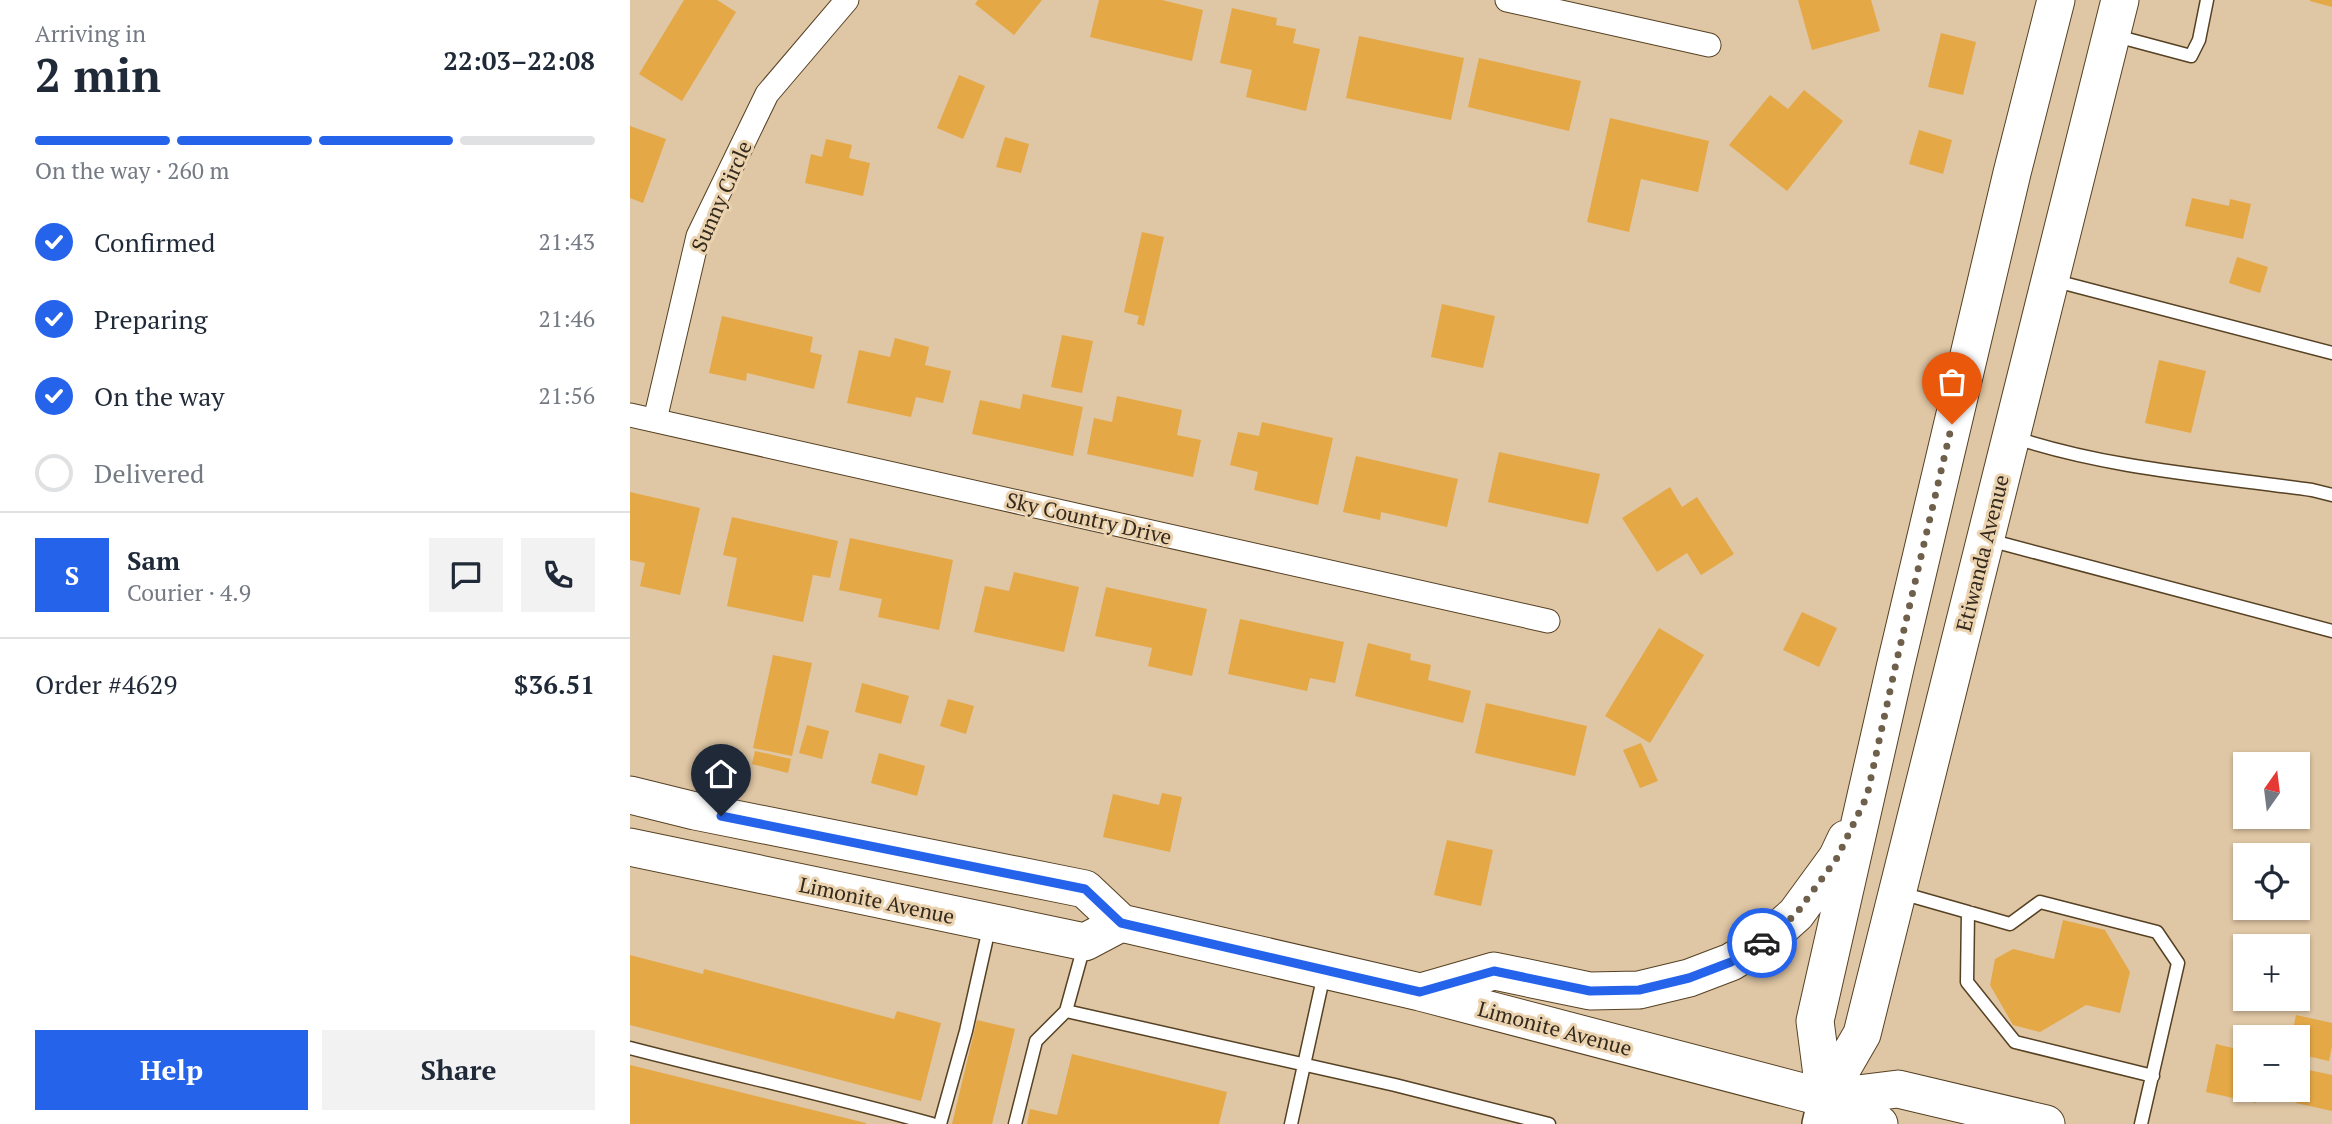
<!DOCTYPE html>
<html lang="en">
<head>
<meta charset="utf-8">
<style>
	body { margin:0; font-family:"PT Serif",serif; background:#f2f2f3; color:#1f2937; height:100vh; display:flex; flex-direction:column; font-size:26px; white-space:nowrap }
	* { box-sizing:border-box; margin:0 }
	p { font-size:23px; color:#747a83 }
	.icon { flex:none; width:38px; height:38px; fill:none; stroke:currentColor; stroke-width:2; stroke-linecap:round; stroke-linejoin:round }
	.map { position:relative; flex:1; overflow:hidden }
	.side { display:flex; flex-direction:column; background:#fff; width:630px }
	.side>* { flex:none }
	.needle { width:46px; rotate:14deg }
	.buttons { position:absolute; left:1603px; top:752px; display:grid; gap:14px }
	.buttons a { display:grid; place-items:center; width:77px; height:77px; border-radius:0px; background:#fff; box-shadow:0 2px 5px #0004; font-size:35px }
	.pin { position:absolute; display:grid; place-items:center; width:60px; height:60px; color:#fff; margin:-72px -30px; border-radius:50% 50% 50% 0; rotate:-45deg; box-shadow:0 0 7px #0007 }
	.pin .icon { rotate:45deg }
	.courier { position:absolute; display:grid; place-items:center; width:70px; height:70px; margin:-35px; border:5px solid #2563eb; border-radius:50%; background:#fff; color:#222; box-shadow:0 2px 9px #0007 }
	.head em { font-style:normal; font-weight:600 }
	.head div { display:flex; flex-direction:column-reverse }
	.head { display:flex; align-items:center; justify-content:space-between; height:119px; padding:0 35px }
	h1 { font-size:46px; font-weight:600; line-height:52px }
	.bar { display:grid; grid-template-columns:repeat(4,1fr); gap:10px 7px; align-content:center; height:84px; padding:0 35px }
	.bar i { height:9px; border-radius:5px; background:#e0e1e3 }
	.bar .active { background:#2563eb }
	.bar p { grid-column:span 4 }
	.line { display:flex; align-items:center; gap:18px; padding:0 35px; border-top:2px solid #e0e1e3 }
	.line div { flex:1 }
	.round { display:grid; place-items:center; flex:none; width:74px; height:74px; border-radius:0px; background:#f2f2f3 }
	ol { padding:0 35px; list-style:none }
	li { display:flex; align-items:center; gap:21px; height:77px }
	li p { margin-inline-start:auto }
	li .icon { padding:7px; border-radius:50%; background:#2563eb; color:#fff; stroke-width:4 }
	li:last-child { color:#747a83 }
	li i { width:38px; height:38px; border:4px solid #e0e1e3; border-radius:50% }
	.action { display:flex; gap:14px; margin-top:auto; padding:14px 35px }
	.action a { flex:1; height:80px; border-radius:0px; background:#2563eb; color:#fff; font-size:28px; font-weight:600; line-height:80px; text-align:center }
	.action a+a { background:#f2f2f3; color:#1f2937 }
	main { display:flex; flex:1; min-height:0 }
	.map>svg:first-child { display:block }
	.building { fill:#e5a846 }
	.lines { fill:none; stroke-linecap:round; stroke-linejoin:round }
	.lane-casing { stroke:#564123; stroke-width:15 }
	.street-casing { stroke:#564123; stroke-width:25 }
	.secondary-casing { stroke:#564123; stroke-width:36 }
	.primary-casing { stroke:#564123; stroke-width:39 }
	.lane { stroke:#fff; stroke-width:12 }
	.street { stroke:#fff; stroke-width:23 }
	.secondary { stroke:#fff; stroke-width:33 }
	.primary { stroke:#fff; stroke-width:37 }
	.done { stroke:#6f604c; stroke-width:7; stroke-dasharray:0 12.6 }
	.route { stroke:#2563eb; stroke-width:9 }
	.labels { text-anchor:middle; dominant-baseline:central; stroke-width:6; stroke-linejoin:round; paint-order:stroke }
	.street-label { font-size:21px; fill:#33291c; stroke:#ecd3b0 }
</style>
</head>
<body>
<main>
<section class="side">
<div class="head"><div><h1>2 min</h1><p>Arriving in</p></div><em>22:03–22:08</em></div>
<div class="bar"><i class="active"></i><i class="active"></i><i class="active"></i><i></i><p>On the way · 260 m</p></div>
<ol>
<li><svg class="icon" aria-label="check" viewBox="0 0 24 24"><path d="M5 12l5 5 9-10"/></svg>Confirmed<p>21:43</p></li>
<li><svg class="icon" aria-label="check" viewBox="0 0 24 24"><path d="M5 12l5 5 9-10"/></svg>Preparing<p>21:46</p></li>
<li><svg class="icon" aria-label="check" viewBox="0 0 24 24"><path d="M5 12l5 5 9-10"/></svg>On the way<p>21:56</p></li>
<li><i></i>Delivered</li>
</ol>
<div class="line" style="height:126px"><b class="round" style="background:#2563eb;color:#fff">S</b><div><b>Sam</b><p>Courier · 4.9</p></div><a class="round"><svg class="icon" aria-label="chat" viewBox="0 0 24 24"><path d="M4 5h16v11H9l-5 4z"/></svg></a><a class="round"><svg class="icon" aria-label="phone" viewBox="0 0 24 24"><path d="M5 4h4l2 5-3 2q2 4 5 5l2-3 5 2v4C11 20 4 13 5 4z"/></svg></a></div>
<div class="line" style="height:91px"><div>Order #4629</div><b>$36.51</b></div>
<div class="action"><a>Help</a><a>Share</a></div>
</section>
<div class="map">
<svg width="1702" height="1124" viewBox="0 0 1702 1124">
	<rect width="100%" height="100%" fill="#dfc6a4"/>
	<path class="building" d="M54,0H87L106,12L52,101L9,74Z
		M348,0H412L384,35L345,4Z
		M469,0H532L573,10L562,61L460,37Z
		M1168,0H1241L1250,31L1182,50Z
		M1680,0H1702V7L1680,1Z
		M602,8L647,18L646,25L666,29L663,43L690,49L676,111L616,97L622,70L590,63Z
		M1311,33L1346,42L1333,95L1298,87Z
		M729,36L834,58L821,120L716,98Z
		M849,58L951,81L939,131L838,107Z
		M329,75L355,86L333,139L307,128Z
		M1174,90L1213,121L1157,191L1099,145L1140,95L1158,109Z
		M980,118L1079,141L1068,192L1011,179L999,232L957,222Z
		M0,126L36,139L13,203L0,198Z
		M1289,130L1322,140L1313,174L1279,164Z
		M375,137L399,144L391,173L366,167Z
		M196,139L222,145L219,158L240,163L233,196L175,183L181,154L192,157Z
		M1562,198L1599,206L1600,199L1621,204L1613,239L1555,226Z
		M512,232L534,237L514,326L507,324L509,316L494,312Z
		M1607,257L1638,267L1630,293L1599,283Z
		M812,304L865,316L853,368L801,357Z
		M92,316L183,337L180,352L192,355L184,389L117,373L116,381L79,373Z
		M432,335L463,341L452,393L421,387Z
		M265,338L299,347L295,365L321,371L313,403L286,397L281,417L217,403L229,350L260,357Z
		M1529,360L1576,371L1561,433L1515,423Z
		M393,394L453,407L443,456L342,434L350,400L390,409Z
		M487,396L552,410L547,435L571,440L563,477L457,454L464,418L482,422Z
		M632,422L703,438L688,505L624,490L628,472L600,465L608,432L629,436Z
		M869,452L970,474L958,524L858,502Z
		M726,456L828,479L817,527L751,512L750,520L713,512Z
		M1040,487L1052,507L1067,497L1104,554L1071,575L1057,553L1027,572L992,518Z
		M0,492L70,508L50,595L10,586L15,563L0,560Z
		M102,517L208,541L200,578L183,575L173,622L97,606L107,558L93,555Z
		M220,538L323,560L309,630L248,617L252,599L209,590Z
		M384,572L449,587L434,652L344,632L355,586L379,591Z
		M476,587L577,609L562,676L518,666L522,648L465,636Z
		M1172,612L1207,628L1189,667L1153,650Z
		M610,619L714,642L705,683L680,678L677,691L598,674Z
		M1029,628L1074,655L1020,743L975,716Z
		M738,643L781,654L780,660L801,665L798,680L841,691L833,723L725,696Z
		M143,655L182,663L162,756L123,748Z
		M232,683L279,696L271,724L225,712Z
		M318,699L344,706L336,734L310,726Z
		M856,703L957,726L945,776L845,753Z
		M177,725L199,731L192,759L169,753Z
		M1011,743L1028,781L1010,788L993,750Z
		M125,751L161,759L158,773L122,764Z
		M249,753L295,766L287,796L241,783Z
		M532,793L552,797L540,852L473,837L483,794L529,805Z
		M817,840L863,850L851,906L804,895Z
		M1433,920L1475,930L1500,972L1490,1013L1456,1005L1410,1032L1383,1025L1360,985L1365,959L1383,949L1424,959Z
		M0,955L73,974L74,969L264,1019L267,1011L311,1023L291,1101L0,1025Z
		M1666,1015L1702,1023V1046L1699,1061L1668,1054V1038H1661Z
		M347,1020L385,1029L362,1124H322Z
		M1586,1044L1615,1051V1090H1629L1626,1103L1576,1092Z
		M442,1054L597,1092L589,1124H397L400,1109L427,1115Z
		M0,1065L236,1123V1124H0Z
		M1674,1069L1702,1075V1111L1666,1103Z"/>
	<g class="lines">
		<g class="lane-casing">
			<path id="lane" d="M1486,36L1561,56L1569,40L1577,0
				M1422,280L1702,353
				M1383,437C1479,469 1583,476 1682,490L1702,495
				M1359,540L1702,631
				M1271,893L1380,924L1410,902L1527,932L1548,963L1511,1124
				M1338,912L1337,982L1385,1042L1523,1076
				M436,1011L765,1085L919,1124
				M0,1048C100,1074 202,1096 302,1124
				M310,1124L336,1031L360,924
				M385,1124L406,1041L436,1011L454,946
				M661,1124L694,974"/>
		</g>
		<g class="street-casing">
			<path id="street" d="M877,0L1079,45
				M0,415L918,621
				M25,420L68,236L137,94L217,0"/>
		</g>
		<g class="secondary-casing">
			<path id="secondary" d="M1189,1124L1195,1098"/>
		</g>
		<g class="primary-casing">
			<path id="primary" d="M0,795L65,811L455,889L491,923L790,992L1195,1098L1249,1124
				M0,847L455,942L491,923
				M791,992L864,971L960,991L1009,990L1059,978L1101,962L1137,940L1166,914L1207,858L1216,839
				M1195,1098L1232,1034L1490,0
				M1195,1098L1185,1021L1265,668L1382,173L1426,0
				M1195,1098L1268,1089L1416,1124"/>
		</g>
		<use href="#lane" class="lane"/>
		<use href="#street" class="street"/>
		<use href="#secondary" class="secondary"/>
		<use href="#primary" class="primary"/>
	</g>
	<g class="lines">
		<path class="done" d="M1132,943L1166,914L1207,858L1237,796L1265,668L1322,424"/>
		<path class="route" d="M91,816L455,889L491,923L790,992L864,971L960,991L1009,990L1059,978L1101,962L1132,943"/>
	</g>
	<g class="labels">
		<g class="street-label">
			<text transform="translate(91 196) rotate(-66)">Sunny Circle</text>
			<text transform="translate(459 518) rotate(13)">Sky Country Drive</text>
			<text transform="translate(1352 553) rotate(-76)">Etiwanda Avenue</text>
			<text transform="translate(247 900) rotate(12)">Limonite Avenue</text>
			<text transform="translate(925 1028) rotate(15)">Limonite Avenue</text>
		</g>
	</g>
</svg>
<div class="buttons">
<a><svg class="needle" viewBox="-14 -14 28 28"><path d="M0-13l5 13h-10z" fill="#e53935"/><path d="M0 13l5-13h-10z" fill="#747a83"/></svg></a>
<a><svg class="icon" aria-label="locate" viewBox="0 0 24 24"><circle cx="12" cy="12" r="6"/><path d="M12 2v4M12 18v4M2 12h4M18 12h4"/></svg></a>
<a>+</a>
<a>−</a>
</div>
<div class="pin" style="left:1322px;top:424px;background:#ea580c"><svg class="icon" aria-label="bag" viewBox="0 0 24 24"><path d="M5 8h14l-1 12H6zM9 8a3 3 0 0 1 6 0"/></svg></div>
<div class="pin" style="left:91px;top:816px;background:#1f2937"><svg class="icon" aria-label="home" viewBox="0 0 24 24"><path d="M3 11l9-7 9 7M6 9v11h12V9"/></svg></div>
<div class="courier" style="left:1132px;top:943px"><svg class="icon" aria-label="car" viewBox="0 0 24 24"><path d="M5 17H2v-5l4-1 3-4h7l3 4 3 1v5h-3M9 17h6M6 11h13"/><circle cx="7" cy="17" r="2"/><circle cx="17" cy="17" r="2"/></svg></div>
</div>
</main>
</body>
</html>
